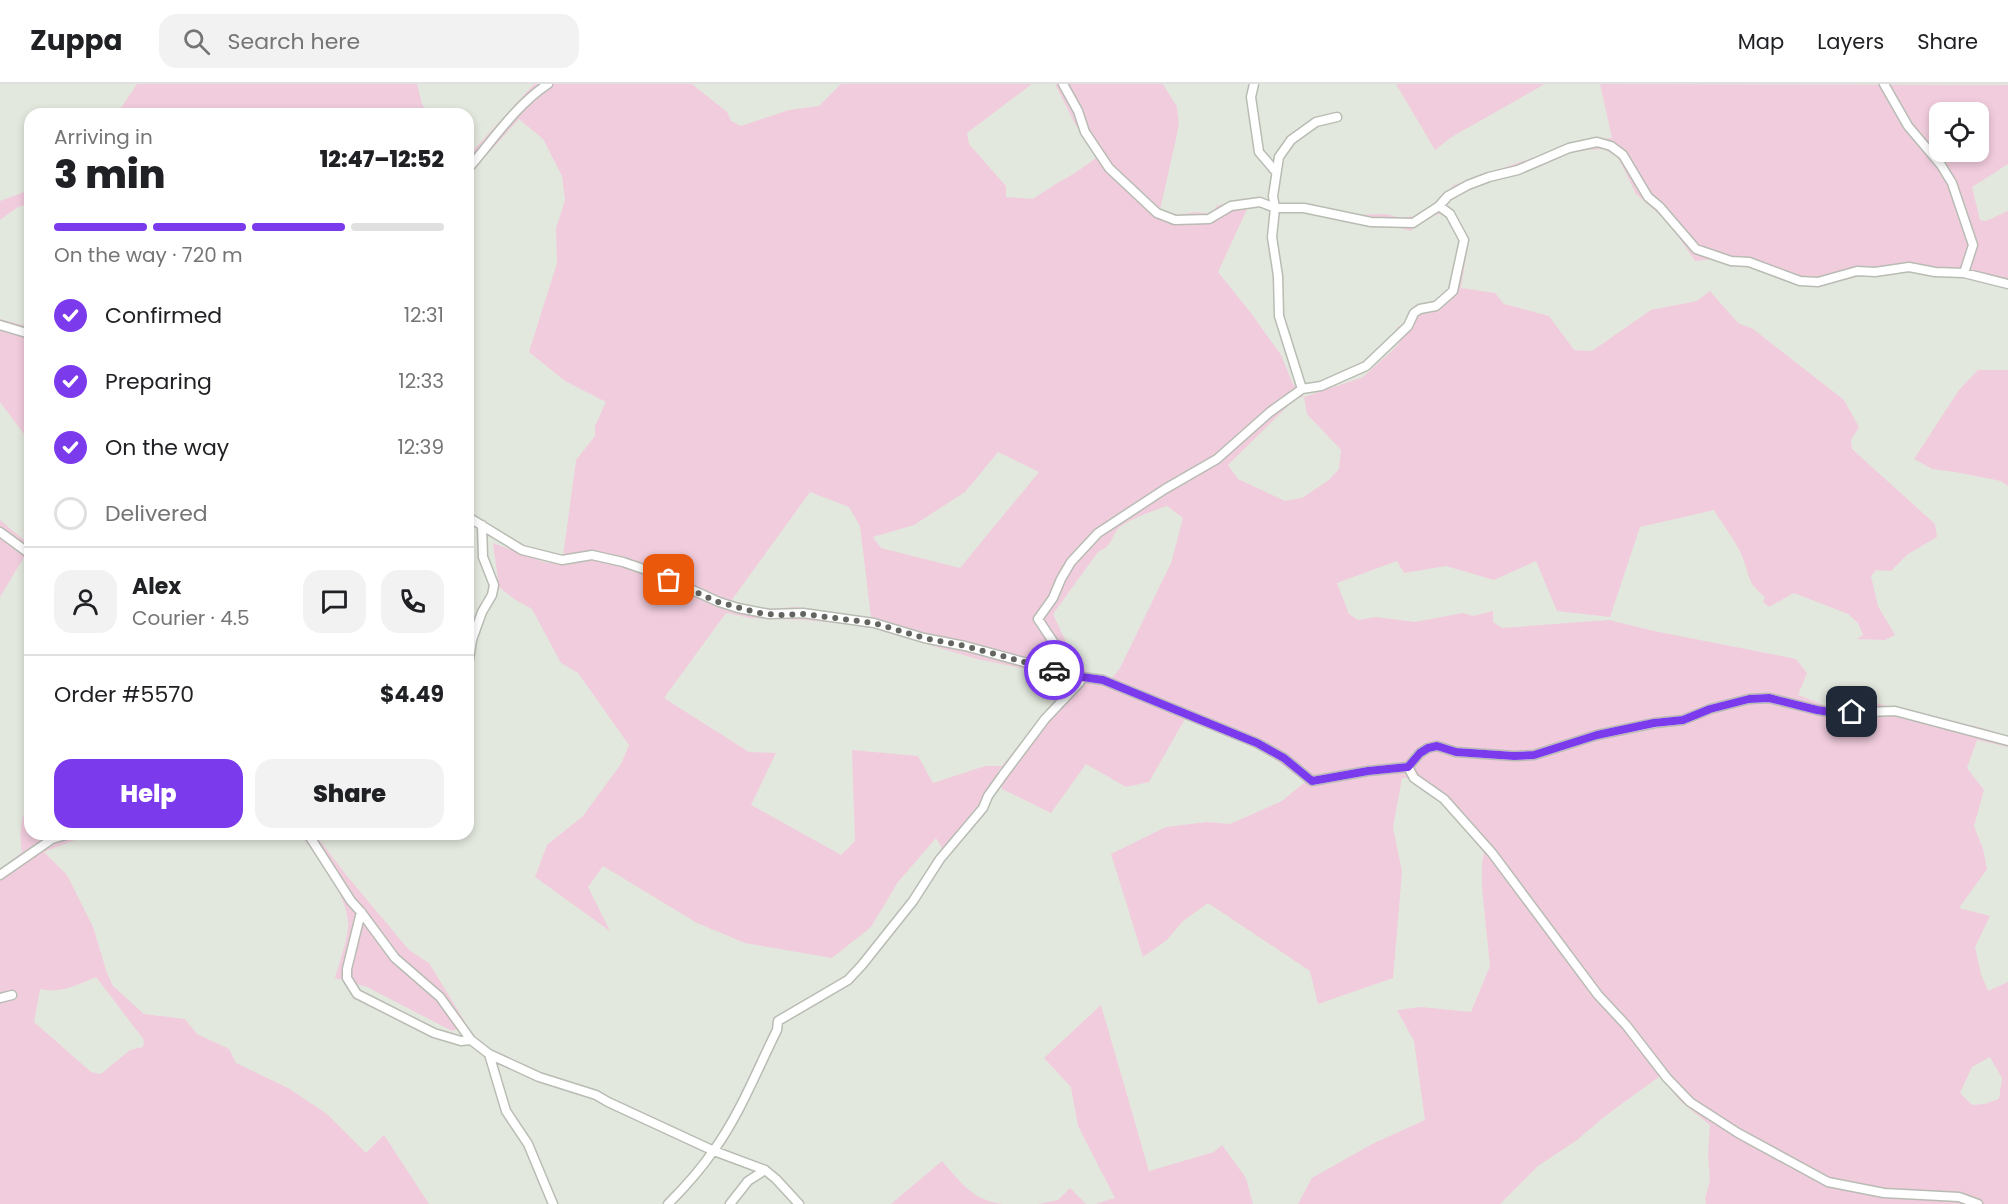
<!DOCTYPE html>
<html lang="en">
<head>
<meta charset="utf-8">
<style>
	body { margin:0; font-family:Poppins,sans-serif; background:#f2f2f2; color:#202124; height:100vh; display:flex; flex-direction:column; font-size:22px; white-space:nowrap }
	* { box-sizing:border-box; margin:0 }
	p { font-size:20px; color:#757577 }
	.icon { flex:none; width:33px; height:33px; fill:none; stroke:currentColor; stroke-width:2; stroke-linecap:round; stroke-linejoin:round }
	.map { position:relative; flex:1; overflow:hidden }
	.panel { position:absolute; left:24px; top:24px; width:450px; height:732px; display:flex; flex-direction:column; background:#fff; border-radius:18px; box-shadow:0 3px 9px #0003 }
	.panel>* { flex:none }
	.fabs { position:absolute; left:1929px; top:18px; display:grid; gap:12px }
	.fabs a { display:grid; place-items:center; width:60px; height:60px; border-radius:12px; background:#fff; box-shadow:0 3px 9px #0003; font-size:30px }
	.pin { position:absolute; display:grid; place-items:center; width:51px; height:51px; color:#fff; margin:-26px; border-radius:12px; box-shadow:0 3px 9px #0006 }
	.courier { position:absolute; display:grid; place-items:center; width:60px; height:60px; margin:-30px; border:4px solid #7c3aed; border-radius:50%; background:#fff; color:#222; box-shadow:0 2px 8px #0007 }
	.overview em { font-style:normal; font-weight:800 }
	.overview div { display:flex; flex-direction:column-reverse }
	.overview { display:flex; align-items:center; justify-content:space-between; height:102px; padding:0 30px }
	h1 { font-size:39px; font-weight:800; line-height:45px }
	.bar { display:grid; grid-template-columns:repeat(4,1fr); gap:9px 6px; align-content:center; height:72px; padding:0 30px }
	.bar i { height:8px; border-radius:4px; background:#e0e0e0 }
	.bar .selected { background:#7c3aed }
	.bar p { grid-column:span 4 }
	.line { display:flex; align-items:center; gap:15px; padding:0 30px; border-top:2px solid #e0e0e0 }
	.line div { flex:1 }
	.round { display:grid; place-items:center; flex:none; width:63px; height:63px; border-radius:18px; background:#f2f2f2 }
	ol { padding:0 30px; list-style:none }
	li { display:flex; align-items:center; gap:18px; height:66px }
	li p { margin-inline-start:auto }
	li .icon { padding:6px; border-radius:50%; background:#7c3aed; color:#fff; stroke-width:4 }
	li:last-child { color:#757577 }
	li i { width:33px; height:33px; border:3px solid #e0e0e0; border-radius:50% }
	.cta { display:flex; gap:12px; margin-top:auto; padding:12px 30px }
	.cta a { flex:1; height:69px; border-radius:18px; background:#7c3aed; color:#fff; font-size:24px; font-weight:800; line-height:69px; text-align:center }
	.cta a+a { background:#f2f2f2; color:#202124 }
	header { display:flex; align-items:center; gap:36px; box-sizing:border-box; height:84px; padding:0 30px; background:#fff; border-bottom:2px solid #e0e0e0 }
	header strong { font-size:28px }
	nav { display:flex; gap:33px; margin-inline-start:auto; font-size:21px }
	.search { width:420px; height:54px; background:#f2f2f2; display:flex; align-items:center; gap:15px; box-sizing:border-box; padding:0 21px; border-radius:18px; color:#757577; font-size:22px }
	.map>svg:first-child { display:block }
	.green { fill:#f1ccdd; fill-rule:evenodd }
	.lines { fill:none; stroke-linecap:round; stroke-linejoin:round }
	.street-casing { stroke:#b8bcb3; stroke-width:11 }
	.street { stroke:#fff; stroke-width:8 }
	.done { stroke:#626560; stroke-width:6; stroke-dasharray:0 10.8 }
	.route { stroke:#7c3aed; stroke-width:8 }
</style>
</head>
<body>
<header>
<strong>Zuppa</strong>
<div class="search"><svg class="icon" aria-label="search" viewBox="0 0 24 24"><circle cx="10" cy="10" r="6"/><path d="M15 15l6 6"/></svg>Search here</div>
<nav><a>Map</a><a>Layers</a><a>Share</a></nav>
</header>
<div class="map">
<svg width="2008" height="1120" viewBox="0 0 2008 1120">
	<rect width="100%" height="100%" fill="#e3e8de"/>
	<path class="green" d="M137,0H417L422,20L428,30H117Z
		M534,0H692L727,28L731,37L741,42L789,26L819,22L841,0H1032L967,49L969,60L1006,102V113L1033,115L1054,101L1075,89L1096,74L1095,69L1075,40L1055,0H1163L1177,23L1179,41L1160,126L1178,131L1195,128L1212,130L1216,122L1246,114L1248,123L1218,188L1251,229L1281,271L1293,300L1304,313L1363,293L1396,263L1405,251L1396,244L1403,240L1415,221L1434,217L1449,204L1459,158L1445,129L1435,131L1410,147C1386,136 1376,155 1351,131L1386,130L1401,134L1414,132L1427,126L1454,101L1584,56L1612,54L1600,0L2008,1V80L1972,103L1980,136L1986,137L2008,127V205L1980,196L1910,188L1857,193L1823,201H1801L1766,188L1716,175L1695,177L1670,140L1636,110L1618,73L1603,65L1571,67L1544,81L1490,97L1458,110L1447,119L1469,154L1461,204L1495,209L1504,220L1549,232L1574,266L1592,267L1651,226L1697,217L1710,207L1738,239L1753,245L1844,316L1859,343L1851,356L1852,365L1935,440L1937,453L1908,470L1891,487L1876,486L1871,492L1878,522L1895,551L1885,556L1857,555L1863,551L1858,539L1848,530L1794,509L1769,523L1763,518L1765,513C1746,498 1750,491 1742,472C1735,456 1723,441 1714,426L1640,443L1610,533L1557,527L1536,477L1494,496L1446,482L1404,489L1397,477L1337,499L1349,530L1358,536L1376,533L1415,538L1463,529L1473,532L1493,527V538L1502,544L1609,536L1654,547L1796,575L1807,589L1798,611L1832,624L1875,619L1979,643L2008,652V663L1977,656L1967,684L1984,706L1974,742L1983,765L1987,785L1959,824L1990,832L1975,863L1981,890L1988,907L2008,898V1120H1706L1705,1115L1710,1096L1708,1071L1710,1041L1680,1017L1660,992L1604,1033L1577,1056L1538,1082L1500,1120H1298L1312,1094L1372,1060L1425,1036L1414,957L1397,926L1421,923L1471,928L1490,882L1482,804V779L1484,769L1449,725L1407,694H1402L1393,743L1402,788L1393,894L1318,920L1310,887L1208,819L1183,837L1167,856L1143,873L1111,770L1166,743L1207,738L1230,740L1282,717L1305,698L1268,670L1239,653L1219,649L1185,635L1149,698L1126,703L1086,680L1051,729L1002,705L1001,683L980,721L943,766L936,754L898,798L871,843L832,874L745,859L697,839L603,782L588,803L610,847L535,793L547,761L583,732L621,680L629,661L578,589L561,579L532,525L514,515L499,503L493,459L544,478L562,480L576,376L595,352V342L606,318L565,297L529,268L557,179L556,144L565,116L562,92L543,55L519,35L468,92V72ZM1940,28H1978V68H1940ZM1304,313L1307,330L1341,366L1339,385L1329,396L1302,414L1285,417L1238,395L1228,381L1296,314ZM998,368L1039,388L960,484L881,464L873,453L914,441L965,408ZM810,408L849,423L860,442L871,534L796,523L766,525L731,517ZM1167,422L1183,434L1171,479L1120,584L1112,594L1087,588L1072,571L1053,530L1098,468C1115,460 1109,454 1119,444C1127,436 1155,426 1167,422ZM726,529L750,534L805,536L876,543L882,547L977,575L1058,592L1073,599L1043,631L1002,682H985L933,699L918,672L852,666L855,757L841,771L751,721L776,669L749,668L664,614ZM1990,973L2002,994L1999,1015L1984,1020L1972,1021L1960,1009L1972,983Z
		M1396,0H1545L1450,54L1435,66Z
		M30,106V120L18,123L0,136V117Z
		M0,235L30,243V358L0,318Z
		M1978,286H2008V402L2001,397L1955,388L1932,385L1914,375L1959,306Z
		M0,436L30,461V478L24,473L0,513Z
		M30,719V750H107L85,752L44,768L67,791L93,843L107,889L113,902L144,930L185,935L197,950L229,965L236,979L288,1004L327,1030L366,1069L384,1051L429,1120H0V786L22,768C19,754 20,730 30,719ZM96,893L144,956L143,963L130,966L101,990L91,988L34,938L40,905C61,910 77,901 96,893Z
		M300,750H315L347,792L409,866L429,879L467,941L452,947L367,903L335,894C339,880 349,852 348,839C348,812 316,771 300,750Z
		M1101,921L1149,1087L1214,1068L1222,1061L1246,1094L1253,1120H1095L1115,1114L1078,1042L1071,1003L1044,974Z
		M942,1077C961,1099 973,1117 1004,1120H891Z
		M1070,1104L1086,1120H1038L1058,1116Z"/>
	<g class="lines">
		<g class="street-casing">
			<path id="street" d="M1063,0L1078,27L1085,48L1109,84L1157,129L1175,136L1209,135L1231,122L1260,118L1275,124H1304L1371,138L1413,139L1439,122L1448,112L1468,101L1489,93L1518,86L1569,64L1597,58L1611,62L1623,71L1648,113L1660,123L1696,165L1731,177L1749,178L1800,197L1818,198L1857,187L1875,188L1909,183L1935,188L1964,189L2008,200
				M1254,0L1251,13L1259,68L1276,88
				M1884,0L1908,42L1941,81L1952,99L1973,161L1964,189
				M468,85C493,56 516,21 548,0
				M0,241L30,250
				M1302,305L1279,232L1278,192L1272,153L1275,124L1273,112L1279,73L1291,56L1316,38L1337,33
				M468,433L522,466L562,476L592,471L623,478L652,488L719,518L738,524L769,530L803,529L874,539L924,554L965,562L1075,592L1103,596L1257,659L1284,674L1312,697L1368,687L1408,683L1420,669L1428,664L1437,662L1456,668L1514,672L1534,671L1597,651L1655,639L1683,636L1710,625L1749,615L1769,614L1817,626L1836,629L1895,627L2008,657
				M0,448L30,470
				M468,582L472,556L482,528L492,511L494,501L483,473L482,441
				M1408,683L1414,694L1444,715L1492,769L1598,911L1626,941L1667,994L1690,1018L1738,1049L1828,1098L1884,1109L1959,1113L1978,1120
				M308,750L351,817L361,828L395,874L440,913L471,956L489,970L539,993L596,1011L608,1018L714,1067L765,1086L776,1095L799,1120
				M0,791L52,755L69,750
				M361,828L347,885V894L357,910L434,949L461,957L471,956
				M0,914L12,911
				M489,970L506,1027L528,1060L553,1120
				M668,1120C685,1103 701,1085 714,1066C740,1030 757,986 777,946L778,937L848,896L862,881L913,817L940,775L983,724L988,712L1003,691L1045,635L1080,598L1038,535L1053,514L1061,495L1071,478L1098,449L1165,405L1217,375L1270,328L1302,305L1321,302L1366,282L1408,242L1414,229L1420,225L1436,222L1453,207L1464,156L1450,130L1439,122
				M730,1120L748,1097L765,1086"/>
		</g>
		<use href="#street" class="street"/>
	</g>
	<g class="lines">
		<path class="done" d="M669,496L718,518L759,529L779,531L803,530L874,539L924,554L965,562L1054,586"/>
		<path class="route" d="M1054,586L1075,592L1103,596L1257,659L1284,674L1312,697L1368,687L1408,683L1420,669L1428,664L1437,662L1456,668L1514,672L1534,671L1597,651L1654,639L1683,636L1710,625L1749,615L1769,614L1817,626L1836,629L1852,628"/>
	</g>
</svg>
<div class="fabs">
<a><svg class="icon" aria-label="locate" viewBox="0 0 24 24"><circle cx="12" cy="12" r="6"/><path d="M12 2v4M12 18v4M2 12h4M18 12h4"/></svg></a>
</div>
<div class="pin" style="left:669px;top:496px;background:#ea580c"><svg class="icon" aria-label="bag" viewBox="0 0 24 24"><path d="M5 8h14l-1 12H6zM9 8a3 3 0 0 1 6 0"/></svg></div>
<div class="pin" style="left:1852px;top:628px;background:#1f2937"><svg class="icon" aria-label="home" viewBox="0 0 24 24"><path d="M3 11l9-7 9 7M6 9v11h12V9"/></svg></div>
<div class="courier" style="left:1054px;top:586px"><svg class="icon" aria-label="car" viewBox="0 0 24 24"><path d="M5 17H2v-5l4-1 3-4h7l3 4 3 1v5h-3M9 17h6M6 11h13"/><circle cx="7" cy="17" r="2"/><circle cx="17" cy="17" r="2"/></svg></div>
<section class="panel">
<div class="overview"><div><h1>3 min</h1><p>Arriving in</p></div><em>12:47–12:52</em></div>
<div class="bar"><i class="selected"></i><i class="selected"></i><i class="selected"></i><i></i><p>On the way · 720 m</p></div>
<ol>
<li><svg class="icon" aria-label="check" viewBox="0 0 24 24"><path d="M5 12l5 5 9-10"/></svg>Confirmed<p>12:31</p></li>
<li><svg class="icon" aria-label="check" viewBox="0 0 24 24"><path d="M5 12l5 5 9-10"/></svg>Preparing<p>12:33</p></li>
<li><svg class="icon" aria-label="check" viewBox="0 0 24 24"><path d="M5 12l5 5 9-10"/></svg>On the way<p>12:39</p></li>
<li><i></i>Delivered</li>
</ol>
<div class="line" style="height:108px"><a class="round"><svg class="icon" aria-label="person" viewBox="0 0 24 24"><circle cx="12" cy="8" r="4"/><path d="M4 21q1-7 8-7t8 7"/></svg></a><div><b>Alex</b><p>Courier · 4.5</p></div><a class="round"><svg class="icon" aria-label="chat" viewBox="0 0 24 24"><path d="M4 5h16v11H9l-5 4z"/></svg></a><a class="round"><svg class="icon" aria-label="phone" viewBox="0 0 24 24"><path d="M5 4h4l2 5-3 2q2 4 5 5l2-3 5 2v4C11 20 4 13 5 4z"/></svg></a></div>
<div class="line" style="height:78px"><div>Order #5570</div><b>$4.49</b></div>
<div class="cta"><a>Help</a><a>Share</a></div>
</section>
</div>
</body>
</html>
